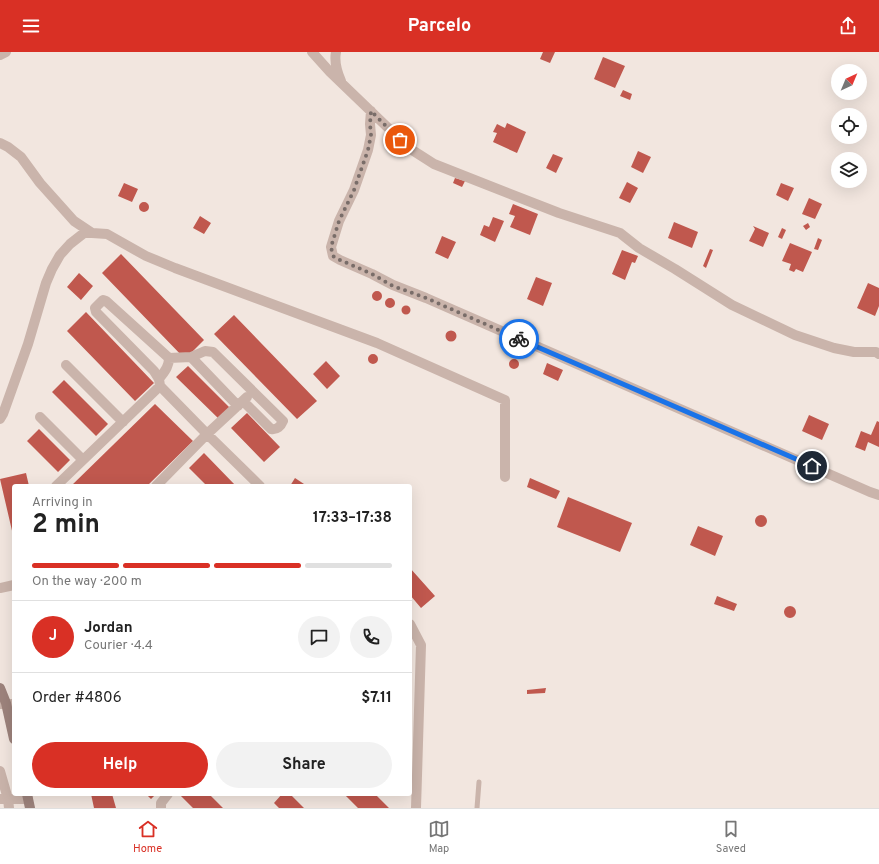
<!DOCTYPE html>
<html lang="en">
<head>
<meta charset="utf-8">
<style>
	body { margin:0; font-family:Overpass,sans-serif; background:#f2f2f2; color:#222; height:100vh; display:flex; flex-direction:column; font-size:15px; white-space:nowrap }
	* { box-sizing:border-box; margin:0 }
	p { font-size:13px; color:#767676 }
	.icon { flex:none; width:22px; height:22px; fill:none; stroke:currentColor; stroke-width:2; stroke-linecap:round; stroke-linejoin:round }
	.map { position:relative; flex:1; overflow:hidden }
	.details { position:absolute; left:12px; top:432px; width:400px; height:312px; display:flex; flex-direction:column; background:#fff; border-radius:4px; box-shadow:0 4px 16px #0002 }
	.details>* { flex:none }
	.needle { width:26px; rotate:44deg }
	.buttons { position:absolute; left:831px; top:12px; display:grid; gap:8px }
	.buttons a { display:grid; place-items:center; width:36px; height:36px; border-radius:50%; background:#fff; box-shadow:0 4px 16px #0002; font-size:20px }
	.pin { position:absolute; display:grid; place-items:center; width:34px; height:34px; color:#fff; margin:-17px; border:2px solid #fff; border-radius:50%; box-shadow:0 1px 4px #0007 }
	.courier { position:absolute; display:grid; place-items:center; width:40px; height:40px; margin:-20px; border:3px solid #1a73e8; border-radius:50%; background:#fff; color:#222; box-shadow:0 1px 5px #0007 }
	.summary em { font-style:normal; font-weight:700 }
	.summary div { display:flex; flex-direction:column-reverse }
	.summary { display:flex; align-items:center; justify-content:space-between; height:68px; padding:0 20px }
	h1 { font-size:26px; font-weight:700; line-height:30px }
	.bar { display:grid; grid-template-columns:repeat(4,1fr); gap:6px 4px; align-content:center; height:48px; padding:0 20px }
	.bar i { height:5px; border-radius:3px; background:#e0e0e0 }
	.bar .current { background:#d93025 }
	.bar p { grid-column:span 4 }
	.line { display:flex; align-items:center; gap:10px; padding:0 20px; border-top:1px solid #e0e0e0 }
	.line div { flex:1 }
	.round { display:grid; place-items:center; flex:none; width:42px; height:42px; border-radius:21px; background:#f2f2f2 }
	.action { display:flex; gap:8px; margin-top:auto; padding:8px 20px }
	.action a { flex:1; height:46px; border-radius:24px; background:#d93025; color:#fff; font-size:16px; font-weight:700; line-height:46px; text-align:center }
	.action a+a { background:#f2f2f2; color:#222 }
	header { display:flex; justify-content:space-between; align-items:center; height:52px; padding:0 20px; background:#d93025; color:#fff; font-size:18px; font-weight:700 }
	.tab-bar { display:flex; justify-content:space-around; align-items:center; height:56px; border-top:1px solid #e0e0e0; background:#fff; font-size:11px; color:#767676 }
	.tab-bar a { display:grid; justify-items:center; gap:2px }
	.tab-bar .current { color:#d93025 }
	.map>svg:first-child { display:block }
	.building { fill:#c0584e }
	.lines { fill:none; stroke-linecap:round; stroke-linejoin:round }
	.service { stroke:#cab4ab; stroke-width:5 }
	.minor { stroke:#cab4ab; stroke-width:10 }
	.secondary { stroke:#9d837c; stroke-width:10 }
	.done { stroke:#796d69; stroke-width:4; stroke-dasharray:0 7.2 }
	.route { stroke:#1a73e8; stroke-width:5 }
</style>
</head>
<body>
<header><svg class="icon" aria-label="menu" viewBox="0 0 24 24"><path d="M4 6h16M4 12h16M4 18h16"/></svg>Parcelo<svg class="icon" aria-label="share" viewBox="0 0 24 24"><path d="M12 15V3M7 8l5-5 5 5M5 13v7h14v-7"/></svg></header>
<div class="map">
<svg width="879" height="756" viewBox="0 0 879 756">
	<rect width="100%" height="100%" fill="#f2e6df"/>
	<path class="building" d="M543,0H555L550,11L540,7Z
		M603,5L625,14L615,36L594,27Z
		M623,38L632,42L630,48L620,44Z
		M507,71L526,80L517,101L493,90L497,81L493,80L497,72L505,76Z
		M638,99L651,105L643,121L631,115Z
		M553,102L563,106L556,121L546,116Z
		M455,126L465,129L462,135L453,131Z
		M627,130L638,136L630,151L619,146Z
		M124,131L138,137L132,150L118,144Z
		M781,131L794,136L788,149L776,143Z
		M809,146L822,152L815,167L802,162Z
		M139 155a5 5 0 1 1 10 0a5 5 0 1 1-10 0Z
		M513,152L538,162L530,183L510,175L515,164L509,162Z
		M200,164L211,171L204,182L193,176Z
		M493,165L504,169L495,190L480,183L484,173L489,175Z
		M674,170L698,180L692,196L668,186Z
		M808,171L810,175L806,178L803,174Z
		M753,174L769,181L763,195L749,189L755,177Z
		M782,176L786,178L782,187L778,185Z
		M442,184L456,190L448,207L435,201Z
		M818,186L822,188L818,198L814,197Z
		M790,191L812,200L803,220L796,217L794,220L789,218L791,212L782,209Z
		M710,197L713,198L706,216L703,214Z
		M622,198L638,204L635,211L632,210L625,228L612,222Z
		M121,202L204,288L185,307L102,221Z
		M79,221L93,234L81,248L67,235Z
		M536,225L552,231L543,254L527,247Z
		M868,231L879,236V254L875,264L857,256Z
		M372 244a5 5 0 1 1 10 0a5 5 0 1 1-10 0Z
		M385 251a5 5 0 1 1 10 0a5 5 0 1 1-10 0Z
		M401.5 258a4.5 4.5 0 1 1 9 0a4.5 4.5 0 1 1-9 0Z
		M86,260L154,331L135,349L67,279Z
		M234,263L317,349L297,367L214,282Z
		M445.5 284a5.5 5.5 0 1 1 11 0a5.5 5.5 0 1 1-11 0Z
		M368 307a5 5 0 1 1 10 0a5 5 0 1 1-10 0Z
		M509 312a5 5 0 1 1 10 0a5 5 0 1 1-10 0Z
		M326,309L340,324L327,337L313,322Z
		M547,311L563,318L558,329L543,322Z
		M188,314L232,358L221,369L176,325Z
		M64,328L108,372L96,384L52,340Z
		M155,352L193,389L147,434H71Z
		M247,361L280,395L264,410L231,376Z
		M809,363L829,372L822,388L802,379Z
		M877,369L879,370V395L868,390L865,399L855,395L861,379L871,383Z
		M39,377L70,408L58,420L27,389Z
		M204,401L236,434H207L189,416Z
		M26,421L29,434H14L13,483L0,427Z
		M295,426L307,434H290Z
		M530,426L560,439L556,447L527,435Z
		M568,445L632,471L620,500L557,475Z
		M755 469a6 6 0 1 1 12 0a6 6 0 1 1-12 0Z
		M698,474L723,484L715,504L690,493Z
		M410,516L435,544L421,556L410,543Z
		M717,544L737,552L734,559L714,552Z
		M784 560a6 6 0 1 1 12 0a6 6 0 1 1-12 0Z
		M546,636L545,641L527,642V638Z
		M91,742H112L116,756H94Z
		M146,742H156L151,747Z
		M179,742H209L223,756H193Z
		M282,742H290L304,756H279L274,751Z
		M344,742H375L389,756H358Z"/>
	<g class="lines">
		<path class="service" d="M477,756L479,730"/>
		<path class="minor" d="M312,0L330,20L409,96L434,112L559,161L620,181L639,196L675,217L732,253L795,283L834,296L854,300H876L879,302
			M336,0C334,10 337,20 341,29
			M0,3L6,0
			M371,59L370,72L371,83L368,98L354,138L339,169L331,195L333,204L340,208L372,222L393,233L426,246L870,440L879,443
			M0,91L8,95L21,105L40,131L74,169L92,181L107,182L146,204L175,216L377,291L505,348V425
			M191,305L238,354
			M66,313L123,370
			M159,327C164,320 169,315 169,306
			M160,334L159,327L154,319L96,260L95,256L103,248L106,249L169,306L191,305L205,299L213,300L283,369C281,374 277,378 271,377L243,349
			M247,345L207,382L260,434
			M40,365L83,408
			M0,367L3,362L28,292L46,231L52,217L60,203L70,192L84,181H92
			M56,434L160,334L207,382L156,434
			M0,536L14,533
			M410,572L421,593L416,756
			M0,652H14
			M0,719L8,747L9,756
			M0,747H28
			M161,756V751L168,742"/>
		<path class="secondary" d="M0,636L6,651L14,687
			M27,742L30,756"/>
	</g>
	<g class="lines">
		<path class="done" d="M400,88L371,59L370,72L371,83L368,98L354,138L339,169L331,195L333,204L340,208L372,222L393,234L426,246L519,287"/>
		<path class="route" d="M519,287L812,414"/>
	</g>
</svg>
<div class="buttons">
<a><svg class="needle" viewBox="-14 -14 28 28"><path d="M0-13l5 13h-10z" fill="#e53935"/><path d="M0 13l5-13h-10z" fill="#767676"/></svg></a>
<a><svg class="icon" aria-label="locate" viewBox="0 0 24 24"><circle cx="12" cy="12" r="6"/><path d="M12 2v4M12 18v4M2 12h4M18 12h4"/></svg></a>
<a><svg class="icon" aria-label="layers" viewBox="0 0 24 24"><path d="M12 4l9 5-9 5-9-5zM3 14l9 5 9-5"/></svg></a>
</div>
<div class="pin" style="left:400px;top:88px;background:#ea580c"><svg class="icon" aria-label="bag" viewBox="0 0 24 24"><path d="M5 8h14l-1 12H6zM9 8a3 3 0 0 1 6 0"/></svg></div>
<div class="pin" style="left:812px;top:414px;background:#1f2937"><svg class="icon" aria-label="home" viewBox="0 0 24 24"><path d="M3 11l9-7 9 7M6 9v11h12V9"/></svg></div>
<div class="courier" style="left:519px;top:287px"><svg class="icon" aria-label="bike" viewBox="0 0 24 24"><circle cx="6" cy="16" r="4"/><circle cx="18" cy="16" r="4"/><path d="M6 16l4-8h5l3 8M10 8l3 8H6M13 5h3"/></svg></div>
<section class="details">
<div class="summary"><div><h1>2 min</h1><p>Arriving in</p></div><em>17:33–17:38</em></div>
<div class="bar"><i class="current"></i><i class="current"></i><i class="current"></i><i></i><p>On the way · 200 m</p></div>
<div class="line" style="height:72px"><b class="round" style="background:#d93025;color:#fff">J</b><div><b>Jordan</b><p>Courier · 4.4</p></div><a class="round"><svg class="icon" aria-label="chat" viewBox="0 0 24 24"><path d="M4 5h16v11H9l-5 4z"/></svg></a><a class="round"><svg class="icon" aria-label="phone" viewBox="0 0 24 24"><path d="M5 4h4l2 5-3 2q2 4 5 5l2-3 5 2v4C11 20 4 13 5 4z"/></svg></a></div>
<div class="line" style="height:52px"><div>Order #4806</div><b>$7.11</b></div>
<div class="action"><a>Help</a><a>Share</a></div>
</section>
</div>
<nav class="tab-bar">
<a class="current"><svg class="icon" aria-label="home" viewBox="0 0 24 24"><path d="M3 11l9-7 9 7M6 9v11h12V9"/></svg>Home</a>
<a><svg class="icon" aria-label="map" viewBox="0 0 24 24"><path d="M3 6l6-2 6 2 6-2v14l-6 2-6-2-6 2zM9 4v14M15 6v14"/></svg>Map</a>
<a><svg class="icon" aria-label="saved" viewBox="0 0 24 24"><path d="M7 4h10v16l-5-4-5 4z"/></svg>Saved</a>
</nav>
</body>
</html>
